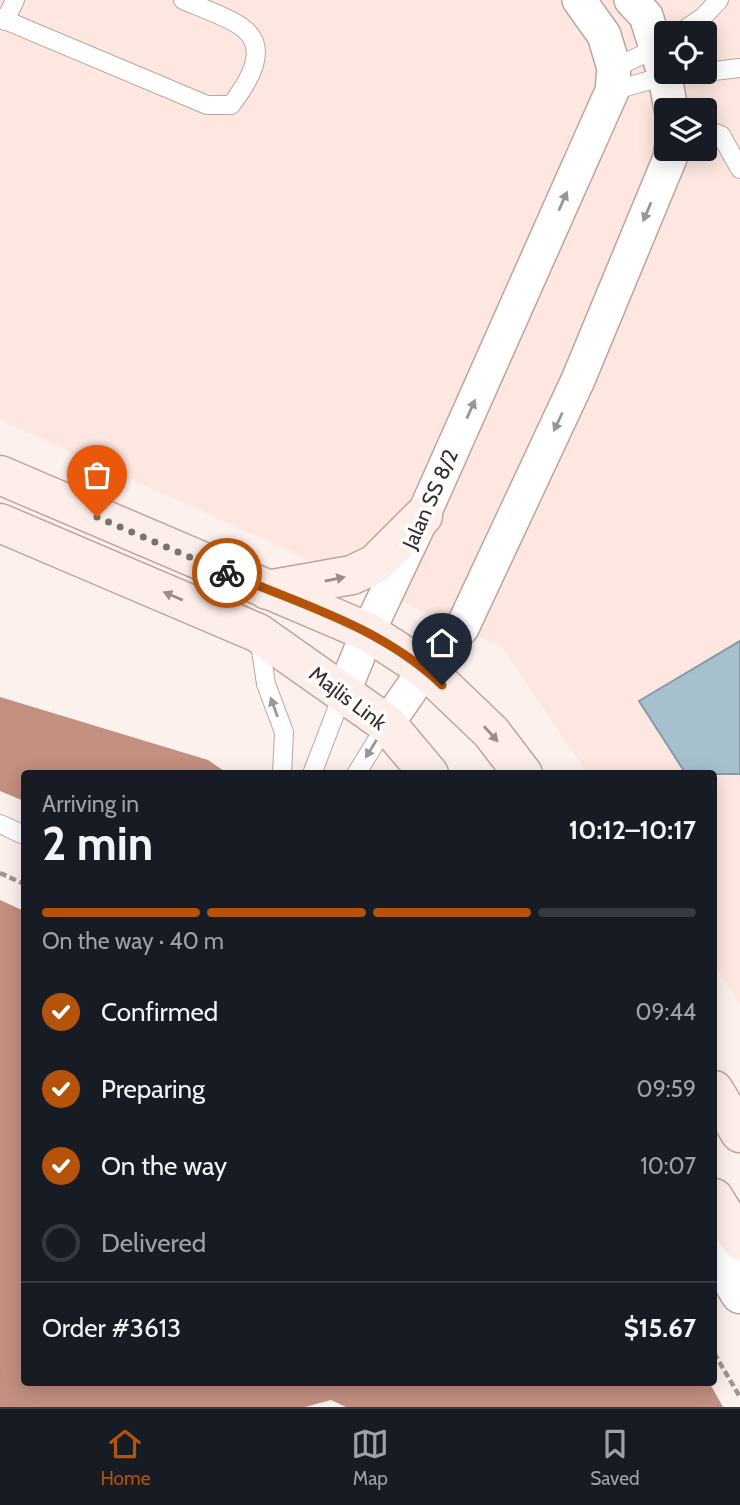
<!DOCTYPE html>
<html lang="en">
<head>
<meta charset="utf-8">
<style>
	body { margin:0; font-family:Cabin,sans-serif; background:#20242c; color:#f1f3f6; height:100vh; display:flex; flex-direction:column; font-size:26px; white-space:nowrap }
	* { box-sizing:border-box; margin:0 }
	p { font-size:23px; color:#9ea1a6 }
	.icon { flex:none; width:38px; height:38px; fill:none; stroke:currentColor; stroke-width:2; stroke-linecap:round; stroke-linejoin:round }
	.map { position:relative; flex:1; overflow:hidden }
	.drawer { position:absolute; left:21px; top:770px; width:696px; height:616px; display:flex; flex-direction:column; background:#171b24; border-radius:7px; box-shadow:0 4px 18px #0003 }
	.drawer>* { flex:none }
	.tools { position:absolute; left:654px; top:21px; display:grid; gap:14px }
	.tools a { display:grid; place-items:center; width:63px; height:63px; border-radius:7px; background:#171b24; box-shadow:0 4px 18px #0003; font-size:35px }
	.pin { position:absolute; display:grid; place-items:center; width:60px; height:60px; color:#fff; margin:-72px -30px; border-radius:50% 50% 50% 0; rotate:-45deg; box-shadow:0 0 7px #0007 }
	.pin .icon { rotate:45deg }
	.courier { position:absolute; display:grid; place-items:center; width:70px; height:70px; margin:-35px; border:5px solid #b45309; border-radius:50%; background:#fff; color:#222; box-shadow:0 2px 9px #0007 }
	.overview em { font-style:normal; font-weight:800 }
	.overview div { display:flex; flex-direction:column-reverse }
	.overview { display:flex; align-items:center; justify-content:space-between; height:119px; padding:0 21px }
	h1 { font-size:46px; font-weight:800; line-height:52px }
	.bar { display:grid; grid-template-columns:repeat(4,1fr); gap:10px 7px; align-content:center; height:84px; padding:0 21px }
	.bar i { height:9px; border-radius:5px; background:#363941 }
	.bar .active { background:#b45309 }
	.bar p { grid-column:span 4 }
	.line { display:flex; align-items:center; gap:18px; padding:0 21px; border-top:2px solid #363941 }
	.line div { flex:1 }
	ol { padding:0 21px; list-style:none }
	li { display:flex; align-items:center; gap:21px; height:77px }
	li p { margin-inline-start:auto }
	li .icon { padding:7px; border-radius:50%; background:#b45309; color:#fff; stroke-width:4 }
	li:last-child { color:#9ea1a6 }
	li i { width:38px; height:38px; border:4px solid #363941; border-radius:50% }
	.dock { display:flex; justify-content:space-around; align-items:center; height:98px; border-top:2px solid #363941; background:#171b24; font-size:19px; color:#9ea1a6 }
	.dock a { display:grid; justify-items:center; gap:4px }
	.dock .active { color:#b45309 }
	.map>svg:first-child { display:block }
	.built { fill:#fde7e0; fill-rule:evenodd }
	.water { fill:#c28f81 }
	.building { fill:#a7c0ce; stroke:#859caa; stroke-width:2 }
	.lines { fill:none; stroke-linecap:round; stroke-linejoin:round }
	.service-casing { stroke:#bfa49d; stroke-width:20 }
	.minor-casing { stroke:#bfa49d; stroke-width:36 }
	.tertiary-casing { stroke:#bfa49d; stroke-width:41 }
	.secondary-casing { stroke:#bfa49d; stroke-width:41 }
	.path { stroke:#a09592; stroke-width:4.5; stroke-dasharray:7 3.5; stroke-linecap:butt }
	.service { stroke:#fff; stroke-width:18 }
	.minor { stroke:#fff; stroke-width:33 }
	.tertiary { stroke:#fff; stroke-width:38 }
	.secondary { stroke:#fdeeea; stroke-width:38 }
	.oneway { fill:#9b9694 }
	.oneway2 { fill:#9a8e8a }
	.done { stroke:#7c726f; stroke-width:7; stroke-dasharray:0 12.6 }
	.route { stroke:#b45309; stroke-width:9 }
	.labels { text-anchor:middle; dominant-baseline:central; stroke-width:7; stroke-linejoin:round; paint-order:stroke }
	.street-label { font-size:21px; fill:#372d2a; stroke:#fff }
</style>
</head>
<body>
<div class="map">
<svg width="740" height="1407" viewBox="0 0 740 1407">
	<rect width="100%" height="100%" fill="#fdf1ee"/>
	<path class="built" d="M0,0H740V1004L714,965V774L587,773L502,647L0,420ZM667,33H705V72H667ZM667,110H705V149H667Z"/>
	<path class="water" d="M0,697L208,760L227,773L24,774V801L0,791Z
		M0,900L24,911V1382H709L723,1407H346L331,1400L305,1407H0Z"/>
	<path class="building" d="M740,641V774H686L639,701Z"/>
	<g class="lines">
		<g class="service-casing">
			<path id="service" d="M0,18L207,105H231C247,84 271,49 243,28C231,18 199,7 183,0
				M5,21L15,0
				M680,33L703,17L719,0
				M614,68L661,46
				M705,72L740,68
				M612,91L665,76L705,72
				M705,130L721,135L740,169
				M259,637L266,684L284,732L282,774
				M312,774L343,693
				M356,774L387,724
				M0,824L24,835"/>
		</g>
		<g class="minor-casing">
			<path id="minor" d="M631,0L646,16L665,76L671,110
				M343,693L368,632L423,516L612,91L614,68L604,35L579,0
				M387,724L425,669L462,628L578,380L670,158L671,149"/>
		</g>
		<g class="tertiary-casing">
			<path id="tertiary" d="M714,1251L740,1294"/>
		</g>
		<g class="secondary-casing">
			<path id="secondary" d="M0,475L368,632L425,669L491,732L523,774
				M0,523L258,633L387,724L429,774
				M267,590L352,575L375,564L423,516
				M714,1090L740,1133
				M714,1198L740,1240"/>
		</g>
		<path class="path" d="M0,873L24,884
			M714,1353L740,1397"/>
		<use href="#service" class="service"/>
		<use href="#minor" class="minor"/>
		<use href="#tertiary" class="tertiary"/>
		<use href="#secondary" class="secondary"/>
	</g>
	<defs><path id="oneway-solid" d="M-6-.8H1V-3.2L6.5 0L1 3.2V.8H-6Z" transform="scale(1.75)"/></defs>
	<g class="oneway">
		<use href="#oneway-solid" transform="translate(563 201) rotate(-66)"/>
		<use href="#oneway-solid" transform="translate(647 212) rotate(113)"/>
		<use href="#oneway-solid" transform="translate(471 409) rotate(-66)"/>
		<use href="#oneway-solid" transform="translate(558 422) rotate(115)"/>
		<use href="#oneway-solid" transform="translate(274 707) rotate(-110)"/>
		<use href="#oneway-solid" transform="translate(371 749) rotate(122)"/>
	</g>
	<g class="oneway2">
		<use href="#oneway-solid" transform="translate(335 579) rotate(-12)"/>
		<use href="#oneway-solid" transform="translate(173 596) rotate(-157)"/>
		<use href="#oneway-solid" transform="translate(491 734) rotate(48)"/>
	</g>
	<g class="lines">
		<path class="done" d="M97,517L227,573"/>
		<path class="route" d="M227,573C301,604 383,628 442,685"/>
	</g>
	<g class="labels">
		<g class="street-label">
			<text transform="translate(430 499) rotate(-66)">Jalan SS 8/2</text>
			<text transform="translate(348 698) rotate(37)">Majlis Link</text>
		</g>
	</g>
</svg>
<div class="tools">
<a><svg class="icon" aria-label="locate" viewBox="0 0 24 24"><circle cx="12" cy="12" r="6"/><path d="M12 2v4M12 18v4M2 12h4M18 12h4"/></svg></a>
<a><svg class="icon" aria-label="layers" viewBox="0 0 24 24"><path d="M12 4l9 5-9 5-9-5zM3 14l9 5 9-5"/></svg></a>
</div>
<div class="pin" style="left:97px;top:517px;background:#ea580c"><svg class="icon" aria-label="bag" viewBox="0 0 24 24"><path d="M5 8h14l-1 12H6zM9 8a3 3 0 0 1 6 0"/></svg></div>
<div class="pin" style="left:442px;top:685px;background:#1f2937"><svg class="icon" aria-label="home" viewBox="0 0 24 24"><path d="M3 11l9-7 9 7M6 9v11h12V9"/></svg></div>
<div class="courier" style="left:227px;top:573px"><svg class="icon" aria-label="bike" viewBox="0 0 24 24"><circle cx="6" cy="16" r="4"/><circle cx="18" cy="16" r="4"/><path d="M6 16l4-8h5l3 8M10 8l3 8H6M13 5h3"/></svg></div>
<section class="drawer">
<div class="overview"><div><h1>2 min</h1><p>Arriving in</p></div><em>10:12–10:17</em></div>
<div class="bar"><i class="active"></i><i class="active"></i><i class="active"></i><i></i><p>On the way · 40 m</p></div>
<ol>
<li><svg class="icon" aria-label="check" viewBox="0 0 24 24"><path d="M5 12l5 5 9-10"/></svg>Confirmed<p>09:44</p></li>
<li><svg class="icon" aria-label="check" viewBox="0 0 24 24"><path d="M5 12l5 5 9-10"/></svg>Preparing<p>09:59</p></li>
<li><svg class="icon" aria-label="check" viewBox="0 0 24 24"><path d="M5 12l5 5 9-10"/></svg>On the way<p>10:07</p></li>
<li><i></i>Delivered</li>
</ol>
<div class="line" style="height:91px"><div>Order #3613</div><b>$15.67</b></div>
</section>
</div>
<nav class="dock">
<a class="active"><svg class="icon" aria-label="home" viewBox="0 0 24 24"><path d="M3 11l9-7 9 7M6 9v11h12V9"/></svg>Home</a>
<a><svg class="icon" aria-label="map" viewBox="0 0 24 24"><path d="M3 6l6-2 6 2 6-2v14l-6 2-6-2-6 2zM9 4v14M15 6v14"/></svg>Map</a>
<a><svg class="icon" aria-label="saved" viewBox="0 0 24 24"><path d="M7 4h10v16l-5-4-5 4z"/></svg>Saved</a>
</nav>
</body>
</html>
